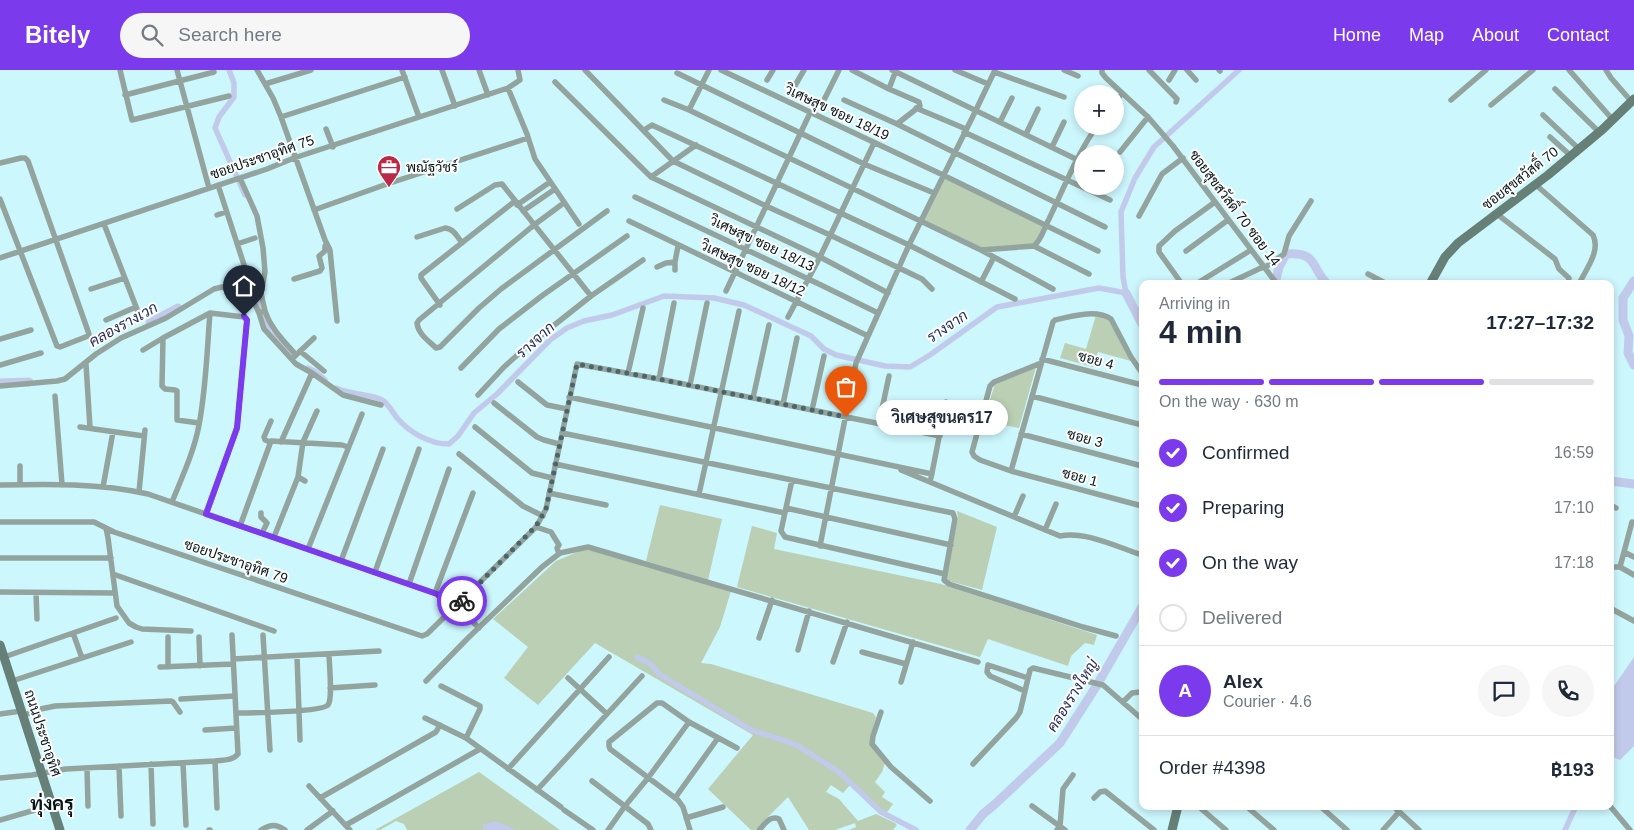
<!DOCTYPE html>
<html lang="en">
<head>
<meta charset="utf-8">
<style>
	body { margin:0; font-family:Arial,Sarabun,sans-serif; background:#f6f6f7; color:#1f2937; height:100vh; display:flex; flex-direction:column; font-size:19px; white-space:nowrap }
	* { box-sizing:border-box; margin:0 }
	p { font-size:16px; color:#747a83 }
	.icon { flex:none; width:28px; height:28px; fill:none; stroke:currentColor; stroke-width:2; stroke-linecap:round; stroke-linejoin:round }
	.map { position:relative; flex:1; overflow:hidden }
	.sheet { position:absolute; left:1139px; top:210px; width:475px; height:530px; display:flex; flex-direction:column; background:#fff; border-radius:10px; box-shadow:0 2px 8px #0003 }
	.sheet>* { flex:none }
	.fabs { position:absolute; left:1074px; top:15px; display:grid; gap:10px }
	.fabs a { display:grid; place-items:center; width:50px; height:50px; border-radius:50%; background:#fff; box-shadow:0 2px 8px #0003; font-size:25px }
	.pin { position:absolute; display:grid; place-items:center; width:42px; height:42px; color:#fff; margin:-51px -21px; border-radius:50% 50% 50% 0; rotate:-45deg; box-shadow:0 0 5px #0007 }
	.pin .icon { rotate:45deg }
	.courier { position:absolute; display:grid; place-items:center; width:50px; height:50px; margin:-25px; border:4px solid #7c3aed; border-radius:50%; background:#fff; color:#222; box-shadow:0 1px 6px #0007 }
	.bubble { position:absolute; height:35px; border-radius:18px; background:#fff; box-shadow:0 2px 8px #0003; font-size:16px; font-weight:700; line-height:35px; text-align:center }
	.overview em { font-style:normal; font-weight:700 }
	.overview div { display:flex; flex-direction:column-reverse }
	.overview { display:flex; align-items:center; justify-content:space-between; height:85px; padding:0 20px }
	h1 { font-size:32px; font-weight:700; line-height:38px }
	.bar { display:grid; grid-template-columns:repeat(4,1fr); gap:8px 5px; align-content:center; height:60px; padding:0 20px }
	.bar i { height:6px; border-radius:4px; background:#e0e1e3 }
	.bar .selected { background:#7c3aed }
	.bar p { grid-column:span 4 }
	.line { display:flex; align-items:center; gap:12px; padding:0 20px; border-top:1px solid #e0e1e3 }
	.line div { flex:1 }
	.round { display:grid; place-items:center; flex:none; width:52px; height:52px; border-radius:26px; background:#f6f6f7 }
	ol { padding:0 20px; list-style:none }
	li { display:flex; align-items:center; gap:15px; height:55px }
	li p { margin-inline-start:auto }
	li .icon { padding:5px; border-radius:50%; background:#7c3aed; color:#fff; stroke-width:4 }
	li:last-child { color:#747a83 }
	li i { width:28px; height:28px; border:2px solid #e0e1e3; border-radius:50% }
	header { display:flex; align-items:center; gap:30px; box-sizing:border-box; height:70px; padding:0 25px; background:#7c3aed; color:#fff }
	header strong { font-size:24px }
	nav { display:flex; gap:28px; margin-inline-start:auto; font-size:18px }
	.search { width:350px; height:45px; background:#f6f6f7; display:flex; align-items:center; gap:12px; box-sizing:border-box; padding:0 18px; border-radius:28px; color:#747a83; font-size:19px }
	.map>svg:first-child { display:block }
	.green { fill:#bacfb4 }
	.water { fill:#c2caeb }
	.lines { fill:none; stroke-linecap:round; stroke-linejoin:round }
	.canal { stroke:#c2caeb; stroke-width:5.5 }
	.river { stroke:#c2caeb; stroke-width:9 }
	.street { stroke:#93a49e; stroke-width:5.5 }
	.secondary { stroke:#678077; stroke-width:9 }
	.done { stroke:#4b6568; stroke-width:5; stroke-dasharray:0 9 }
	.route { stroke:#7c3aed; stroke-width:6 }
	.labels { text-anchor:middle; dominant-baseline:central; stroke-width:4; stroke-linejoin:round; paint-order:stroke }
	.street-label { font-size:14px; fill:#061618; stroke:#fff }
	.poi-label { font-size:14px; fill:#061618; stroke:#fff; text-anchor:start }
	.water-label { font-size:15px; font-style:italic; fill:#272e59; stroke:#fff }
	.district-label { font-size:19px; font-weight:bold; fill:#061618; stroke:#fff }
</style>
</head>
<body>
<header>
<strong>Bitely</strong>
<div class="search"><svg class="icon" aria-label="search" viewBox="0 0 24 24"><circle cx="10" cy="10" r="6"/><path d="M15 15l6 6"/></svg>Search here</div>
<nav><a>Home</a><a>Map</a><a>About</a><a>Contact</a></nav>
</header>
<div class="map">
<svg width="1634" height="760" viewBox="0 0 1634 760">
	<rect width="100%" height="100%" fill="#ccf7fd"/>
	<path class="green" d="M943,105L1046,155L1034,176L981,180L920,151Z
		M1096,245L1106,247L1119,267L1131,291L1098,282L1093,297L1060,288L1065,273L1086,279Z
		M1036,297L1019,358L1003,355L1006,343L987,339L995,314Z
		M660,435L722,449L708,510L646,491Z
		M957,441L997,457L982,520L949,511L946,507L958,449Z
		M752,456L777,463L774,479L941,514L1097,565L1094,575L1085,573L1071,586L1068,596L988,569L980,587L737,517Z
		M582,480H589L731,521L720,557L701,593L711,594L873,643L876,647L871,666L885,693L882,702L875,712L885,722L882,727L893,734L885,745L875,738L850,715L843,723L831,715L826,722L839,729L858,751L876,744L895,753L897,755L893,760H849L856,757L855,753L835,760H809L788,727L755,760H751L708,719L753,665L595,573L538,635L504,608L528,577L493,549L556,491Z
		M479,702L560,760H514L483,756L485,760H407L404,754L396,751L380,760H375Z"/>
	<path class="water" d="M1634,587V676L1620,690L1610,686V622Z
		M495,751L514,759V760H485L482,755Z"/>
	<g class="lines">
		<path class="canal" d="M229,0L234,13V27L219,47L215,58L245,125
			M260,220L259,230L269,262L293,287
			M308,298L316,302L325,310
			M336,318C350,325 371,324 382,330C388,333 393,343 397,348C410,363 430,374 449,374L458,366L474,343L497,324L550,270L567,258L584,251L612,245L664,226L714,228L744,235L811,266L824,279L836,285L885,296L910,297L930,285L997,237L1099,218L1126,223L1123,207L1121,142L1135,108L1154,77L1239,0
			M637,587L651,594L659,604L751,660L786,671L798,676L839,702L881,742L916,760
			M1565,760L1576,736"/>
		<path class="river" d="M1634,211L1623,228V250L1629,266L1628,283L1634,295
			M1275,214L1279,197L1286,184C1317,182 1310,195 1327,214
			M1126,223L1142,254
			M150,253L178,238
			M0,313L29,312
			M1610,411L1634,414
			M970,760L983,744L994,735L1060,673L1097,615L1142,537"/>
		<path class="street" d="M120,0L132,50L229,26
			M177,0L209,118
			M257,0L273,28L281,47L325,170L330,180L337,251
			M402,0L419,47
			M442,0L455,36
			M479,0L488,25
			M585,0L673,91L766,136L830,165L922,209L932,219
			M721,0L943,105L1098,181
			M852,0L889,19L919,32L920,36L897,54
			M892,0L1082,92
			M955,0L988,14
			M1064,0L1078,6
			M1102,0V3L1106,8L1148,47L1173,76L1277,214
			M1149,0L1177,29L1176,32
			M1187,0L1196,10
			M1219,0L1220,1
			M1569,0L1613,50
			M1606,0L1611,8L1631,31
			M994,2L1064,27
			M677,3L864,94L934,123
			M767,10L773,0
			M1169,10L1175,0
			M555,12L651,107L696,75
			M265,14L311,0
			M508,18L527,64L535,89L579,154
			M793,19L804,0
			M889,19L896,0
			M1555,19L1599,62
			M125,25L214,2
			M664,30L689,40L981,180L1034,176C1042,169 1044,158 1049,149C1063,120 1078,82 1097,56
			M844,30L897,54L1105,157
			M1451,30L1486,0
			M1115,32L1122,23
			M822,34L839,0
			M1491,35L1533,0
			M916,38L966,59
			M689,40L709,0
			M1543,45L1579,79
			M281,47L405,7
			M1000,52L1012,28
			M326,59L333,77
			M644,60L652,55L654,56L909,175L1015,229
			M964,62L1110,130
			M1026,64L1038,39
			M1550,67L1571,86
			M1052,77L1064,52
			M1120,82L1148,47
			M0,93L21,88H25L28,91L89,264L88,266L60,277L57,276L0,129
			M651,107L820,187L888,223
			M1115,107H1116
			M240,108L257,146L263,178L265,202L261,223L265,241L259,243
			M218,115L247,204
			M1536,115L1593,165C1601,181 1586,199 1579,214
			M635,127L821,215L878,243
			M517,135L550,112
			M561,135L534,155L419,250L417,253C418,264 429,271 436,278L440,277L479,238L501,219L607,141
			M457,139L495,115L502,114L591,226L643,190
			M314,140L387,114L528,68
			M523,141L555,119
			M1497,144L1555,189L1559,199L1569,208L1568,214
			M217,145L226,142
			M1139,146L1162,104L1183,88
			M629,151L868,266
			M104,154L140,247
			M417,167L445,158C454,159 457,166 462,173
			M237,174L255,168
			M1034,176L1089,204
			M981,180L1053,219
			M1186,181L1228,150
			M0,188L267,99L294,88L508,18L520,10L518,0
			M657,197L666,193L675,192
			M1264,198L1284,184L1289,166L1311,131
			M675,200V192L678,176
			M1368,204L1387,214
			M294,209L320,201L322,198L319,186L325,181V176L327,174
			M981,212L994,187
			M1182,214L1159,182V176L1175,161L1215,132
			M1196,214L1251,180
			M1227,214L1263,197
			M91,219L125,208
			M726,221L810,43
			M440,235L421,208V205L515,131
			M265,241C271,259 284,271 296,285
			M788,247L820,187L874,73
			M106,250L136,237
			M163,268L162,316L165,319L175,320L177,321V350L199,353
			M0,269L31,260
			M143,280L163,268L210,243L244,247L247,250L237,358L206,444
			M300,281L324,301
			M294,287L314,268
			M1042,289L1142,315
			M1041,293L994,312L990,316L972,382L974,386L980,390L1011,401L1142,436
			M86,294L90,358
			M0,295L41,283
			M461,298L499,259L543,225L627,166
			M628,303L643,238
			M659,309L674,233
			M518,312L547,335L567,339
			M690,315L707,233
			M0,316L57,311L65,309L96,284L121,268L166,248L214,219L222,217L240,222L252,228L259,243L264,259L296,294L312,303L343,325L381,335
			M478,325L504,297L524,279L591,226
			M55,326L62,414
			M1032,326L1142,355
			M569,327L932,404
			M753,328L769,255
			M494,333L537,367L544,370L559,374
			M783,334L797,268
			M812,340L824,286
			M879,353L889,306
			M80,357L144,366
			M475,357L532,403L552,408
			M562,363L953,443L955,449L944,510L949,514L1083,557L1116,566
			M1021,364L1142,396
			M270,372L265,370L264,367L271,351
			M281,372L312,303
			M459,384L523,436L543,446
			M555,394L785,443
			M20,396V414
			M901,400L1060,466C1086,461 1117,477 1142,485
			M1011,401L1053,252L1055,250C1071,246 1097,239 1111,249L1131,287L1142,303
			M298,407L305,411
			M931,408L946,332
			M792,410L781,461L785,467L945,504
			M0,415C49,414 99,413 148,424L437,524L453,540
			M103,417L113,362
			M139,422L145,360
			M549,423L606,435
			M699,424L739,241
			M172,432C182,407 194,382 199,355C206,319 207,280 210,243
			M1610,435L1616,438
			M786,438L951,475
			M261,443V447L267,453L262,463
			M1014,447L1023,426
			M0,452H94L114,462L422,566L427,564L536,457L546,439L577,294L659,309L940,366
			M240,456L271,371L342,375L348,377
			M536,457L551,462L559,475L557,478L559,484
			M106,458L108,468L117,536L129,553L136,557L142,559L191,561
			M1045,460L1056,434
			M274,467L298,407L303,372L317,341
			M820,476L856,293L909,175L976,40L995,0
			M308,479L362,344
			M1624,482L1634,487
			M0,488H111
			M341,491L383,379
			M1610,497H1620L1634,505
			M1620,497L1632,452
			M375,502L419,379
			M113,504L274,561
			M409,514L449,399
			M0,522L115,523
			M36,523L37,549
			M435,523L473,423
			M457,536L479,558
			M1610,538L1634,551
			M73,563L82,588
			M263,565L270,680
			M168,567V597
			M199,567L200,596
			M759,568L772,530
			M798,580L809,541
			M862,582L906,594
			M297,586L300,670
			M4,587L116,548
			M233,589L379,581
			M833,592L847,552
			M160,597L233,594
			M1610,602L1611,601
			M12,611L131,572
			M426,611L468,568L542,497L560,483L588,477L978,592
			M901,612L913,572
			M441,616L480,636V639L466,668
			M330,618L375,615
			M1025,621L990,606L987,602L988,595L1028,608
			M181,629L235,626
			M1123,632L1132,623L1140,622L1142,624
			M881,642L873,666L872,674L891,697L930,731
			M236,643C248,643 323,642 328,635C333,629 329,593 329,584
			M0,644L21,641
			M607,644L642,606
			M23,646L36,640L55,636L171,631L173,632L180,642
			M425,648L466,668L561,737
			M205,660L236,658
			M215,691L217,738
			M183,693L186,755
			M151,694L153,754
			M973,694L1016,648L1020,642L1030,600L1033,598L1103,615L1142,649
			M119,696L121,746
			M87,698L88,736
			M508,699L609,587
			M0,708L32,705L66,699L215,691C223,690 232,691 238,684L232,565
			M592,711L648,754L651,760
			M309,716L350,760
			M537,720L607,644L568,608
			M320,728L436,662L440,655
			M675,728L718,668
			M1094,728L1100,722L1105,721L1154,760
			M1032,736L1065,760
			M1198,736L1226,760
			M1246,736L1274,760
			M1320,736L1347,760
			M1393,736L1419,760
			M1610,736L1630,760
			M564,740L593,760
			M686,748L723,737
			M0,750L52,735
			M346,755L480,679
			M209,760H210
			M261,760C271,754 276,754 285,760
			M307,760L333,741
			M608,760L625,736L648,708L689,652
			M690,760L683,737L678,730L610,679L609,676V672L657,633H662L689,652L737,678
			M759,760C765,754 770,745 779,749L784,760
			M1057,760L1060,756L1063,719L1073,705
			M1383,760L1399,742"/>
		<path class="secondary" d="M1430,214L1445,187L1458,173L1548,105L1603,59L1634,29
			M0,575L60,760
			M1172,760L1178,736"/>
	</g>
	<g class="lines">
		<path class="done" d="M462,531L536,456L546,439L577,294L659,309L846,347"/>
		<path class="route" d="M244,246L247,250L237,358L206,444L437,524L453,540L462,531"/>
	</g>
	<defs>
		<g id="office-pin" transform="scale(1.25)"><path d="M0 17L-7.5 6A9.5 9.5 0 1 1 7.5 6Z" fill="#ba2945" stroke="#fff"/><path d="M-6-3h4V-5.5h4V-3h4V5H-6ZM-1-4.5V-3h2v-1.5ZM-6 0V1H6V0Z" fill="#fff"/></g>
	</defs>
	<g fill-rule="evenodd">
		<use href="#office-pin" x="389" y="97"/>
	</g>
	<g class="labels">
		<g class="street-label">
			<text transform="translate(837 42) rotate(25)">วิเศษสุข ซอย 18/19</text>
			<text transform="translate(262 87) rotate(-19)">ซอยประชาอุทิศ 75</text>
			<text transform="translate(1520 108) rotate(-38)">ซอยสุขสวัสดิ์ 70</text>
			<text transform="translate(1235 138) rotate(53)">ซอยสุขสวัสดิ์ 70 ซอย 14</text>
			<text transform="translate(762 173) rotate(25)">วิเศษสุข ซอย 18/13</text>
			<text transform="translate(753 198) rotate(25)">วิเศษสุข ซอย 18/12</text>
			<text transform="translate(1096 290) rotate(15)">ซอย 4</text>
			<text transform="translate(1085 368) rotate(15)">ซอย 3</text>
			<text transform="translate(1080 407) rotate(15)">ซอย 1</text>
			<text transform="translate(236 491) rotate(19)">ซอยประชาอุทิศ 79</text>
			<text transform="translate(43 663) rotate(72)">ถนนประชาอุทิศ</text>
		</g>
		<g class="poi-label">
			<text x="406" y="97">พณัฐวัชร์</text>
		</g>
		<g class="water-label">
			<text transform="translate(123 254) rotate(-29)">คลองรางเวก</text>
			<text transform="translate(947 256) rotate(-34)">รางจาก</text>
			<text transform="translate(535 270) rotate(-42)">รางจาก</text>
			<text transform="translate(1072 625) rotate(-58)">คลองรางใหญ่</text>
		</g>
		<g class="district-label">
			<text x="52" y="733">ทุ่งครุ</text>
		</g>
	</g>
</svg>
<div class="fabs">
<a>+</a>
<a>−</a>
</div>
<div class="pin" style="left:846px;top:347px;background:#ea580c"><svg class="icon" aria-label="bag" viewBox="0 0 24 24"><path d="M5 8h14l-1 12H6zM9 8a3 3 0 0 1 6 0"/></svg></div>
<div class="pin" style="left:244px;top:246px;background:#1f2937"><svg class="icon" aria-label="home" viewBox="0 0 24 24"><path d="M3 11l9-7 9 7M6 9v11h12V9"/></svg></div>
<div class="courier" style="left:462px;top:531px"><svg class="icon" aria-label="bike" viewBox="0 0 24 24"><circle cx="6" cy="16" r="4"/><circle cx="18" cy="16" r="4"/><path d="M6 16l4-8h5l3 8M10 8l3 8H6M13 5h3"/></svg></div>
<div class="bubble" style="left:876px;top:330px;width:132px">วิเศษสุขนคร17</div>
<section class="sheet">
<div class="overview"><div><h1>4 min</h1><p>Arriving in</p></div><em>17:27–17:32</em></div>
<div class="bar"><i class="selected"></i><i class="selected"></i><i class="selected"></i><i></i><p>On the way · 630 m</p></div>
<ol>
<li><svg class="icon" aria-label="check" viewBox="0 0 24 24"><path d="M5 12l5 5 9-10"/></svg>Confirmed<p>16:59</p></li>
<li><svg class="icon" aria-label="check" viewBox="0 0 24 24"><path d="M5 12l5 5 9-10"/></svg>Preparing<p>17:10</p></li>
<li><svg class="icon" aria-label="check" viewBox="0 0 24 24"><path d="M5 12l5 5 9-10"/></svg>On the way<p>17:18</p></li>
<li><i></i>Delivered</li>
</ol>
<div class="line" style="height:90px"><b class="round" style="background:#7c3aed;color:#fff">A</b><div><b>Alex</b><p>Courier · 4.6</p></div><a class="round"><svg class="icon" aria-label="chat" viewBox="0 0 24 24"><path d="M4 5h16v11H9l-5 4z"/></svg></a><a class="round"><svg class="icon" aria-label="phone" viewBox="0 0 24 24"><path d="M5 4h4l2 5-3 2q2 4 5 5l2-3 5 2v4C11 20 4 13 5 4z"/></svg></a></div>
<div class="line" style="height:65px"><div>Order #4398</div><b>฿193</b></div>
</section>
</div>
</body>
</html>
